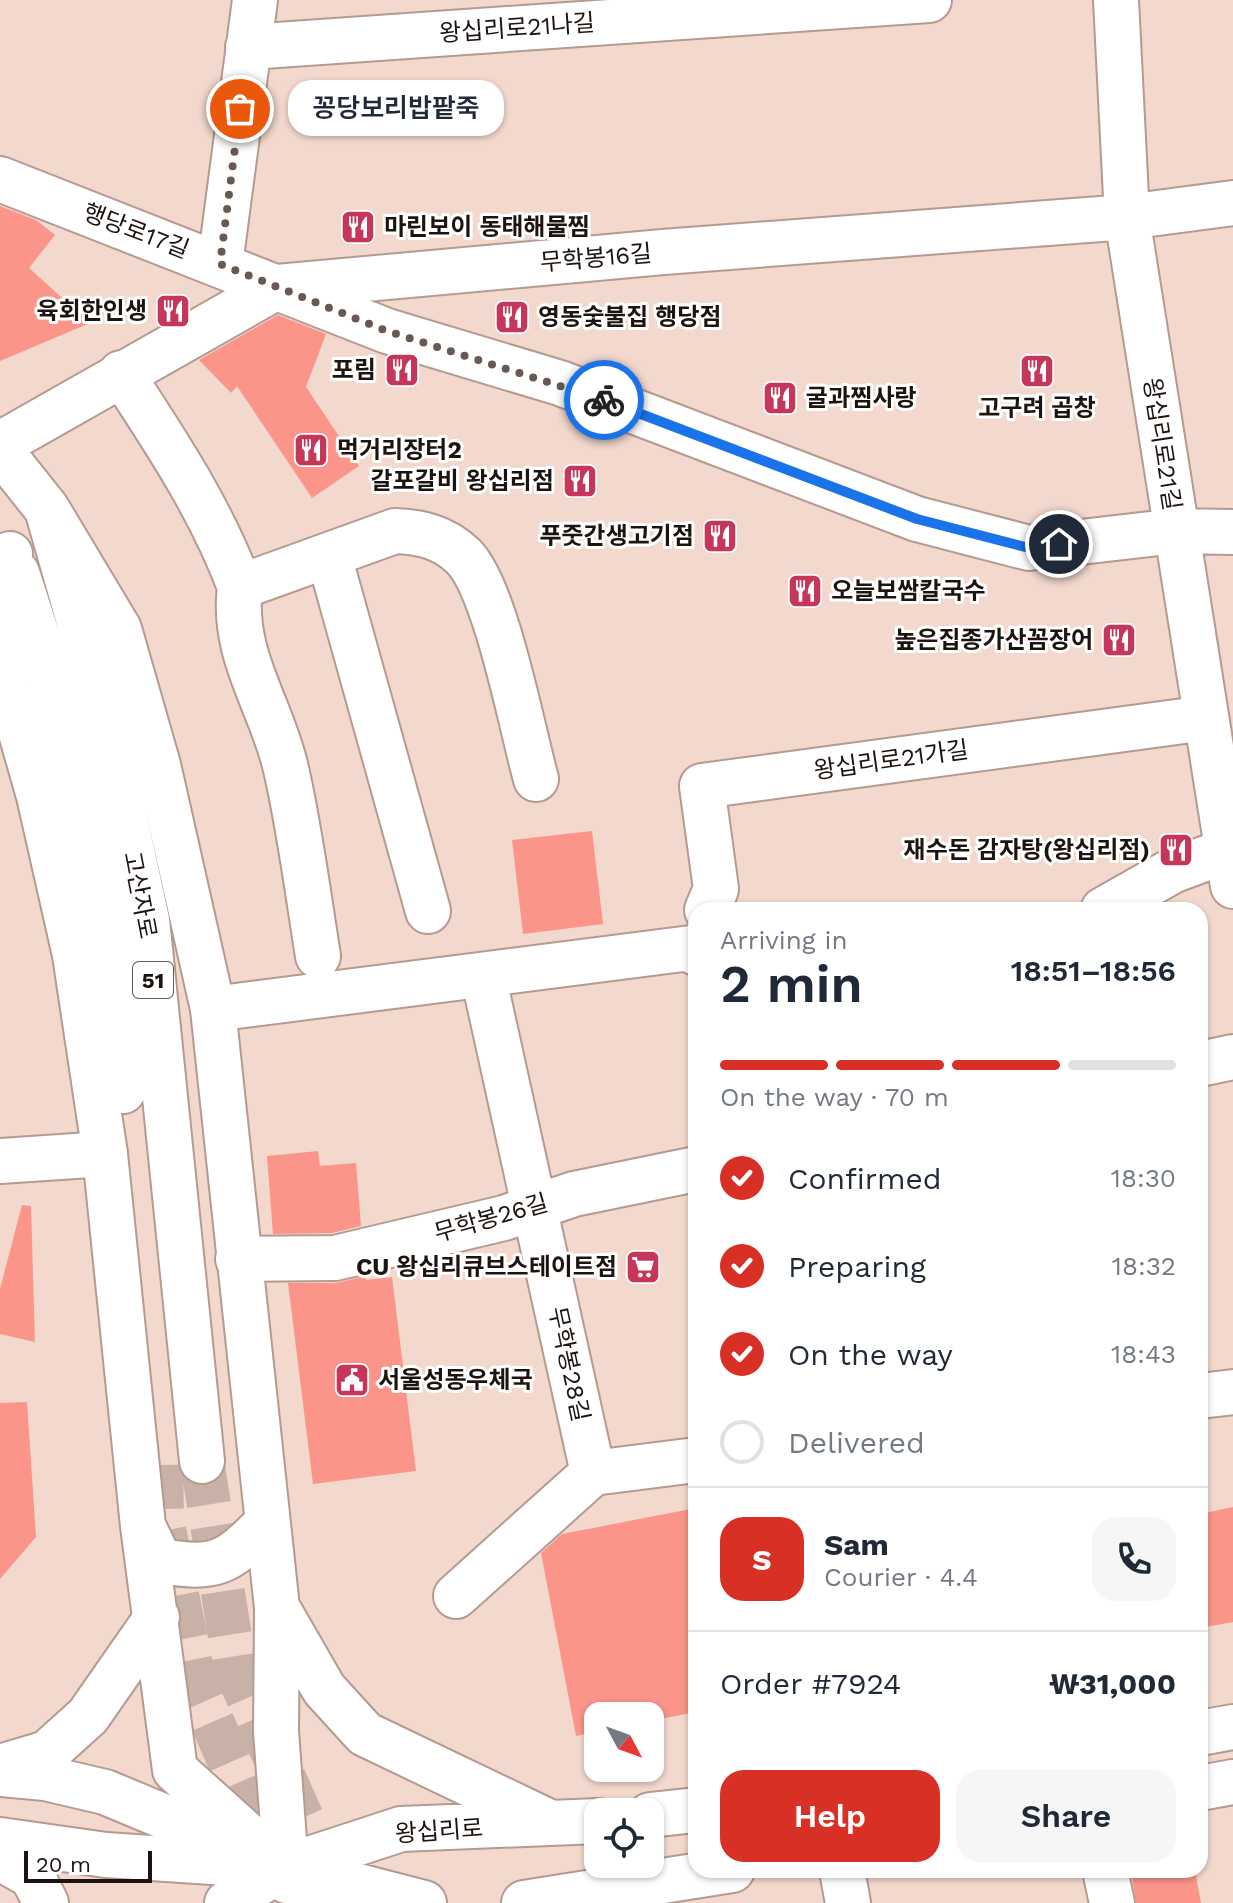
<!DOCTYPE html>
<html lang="en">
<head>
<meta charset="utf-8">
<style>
	body { margin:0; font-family:"Work Sans","Noto Sans KR",sans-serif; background:#f6f6f7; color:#1f2937; height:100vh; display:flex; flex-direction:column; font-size:30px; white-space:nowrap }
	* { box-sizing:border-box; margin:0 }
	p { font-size:26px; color:#747a83 }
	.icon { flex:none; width:44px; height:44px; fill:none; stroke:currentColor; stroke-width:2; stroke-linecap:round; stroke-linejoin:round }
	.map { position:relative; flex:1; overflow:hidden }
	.drawer { position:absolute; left:688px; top:902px; width:520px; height:976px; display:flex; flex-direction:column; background:#fff; border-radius:24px; box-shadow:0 2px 6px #0004 }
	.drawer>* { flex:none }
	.needle { width:52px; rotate:131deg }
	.controls { position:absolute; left:584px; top:1702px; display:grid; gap:16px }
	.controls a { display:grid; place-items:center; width:80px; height:80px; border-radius:16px; background:#fff; box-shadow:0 2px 6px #0004; font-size:40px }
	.scale { position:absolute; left:24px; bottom:20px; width:128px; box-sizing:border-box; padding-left:8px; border:4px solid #1d1410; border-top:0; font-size:22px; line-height:28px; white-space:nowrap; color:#1d1410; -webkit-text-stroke:6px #fff; paint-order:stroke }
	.pin { position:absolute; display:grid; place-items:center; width:68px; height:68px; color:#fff; margin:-34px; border:4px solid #fff; border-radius:50%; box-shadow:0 2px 8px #0007 }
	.courier { position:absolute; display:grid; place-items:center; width:80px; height:80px; margin:-40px; border:6px solid #1a73e8; border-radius:50%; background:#fff; color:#222; box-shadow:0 2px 10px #0007 }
	.bubble { position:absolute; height:56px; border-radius:24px; background:#fff; box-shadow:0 2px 6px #0004; font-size:26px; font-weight:600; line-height:56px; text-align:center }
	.headline em { font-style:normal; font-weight:600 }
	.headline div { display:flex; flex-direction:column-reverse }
	.headline { display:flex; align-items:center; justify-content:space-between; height:136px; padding:0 32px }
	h1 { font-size:52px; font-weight:600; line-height:60px }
	.bar { display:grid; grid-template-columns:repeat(4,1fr); gap:12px 8px; align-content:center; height:96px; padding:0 32px }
	.bar i { height:10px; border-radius:6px; background:#e0e1e3 }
	.bar .on { background:#d93025 }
	.bar p { grid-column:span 4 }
	.line { display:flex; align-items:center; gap:20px; padding:0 32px; border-top:2px solid #e0e1e3 }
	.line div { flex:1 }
	.round { display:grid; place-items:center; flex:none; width:84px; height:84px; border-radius:24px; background:#f6f6f7 }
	ol { padding:0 32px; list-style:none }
	li { display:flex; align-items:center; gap:24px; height:88px }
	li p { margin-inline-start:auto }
	li .icon { padding:8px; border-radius:50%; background:#d93025; color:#fff; stroke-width:4 }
	li:last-child { color:#747a83 }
	li i { width:44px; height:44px; border:4px solid #e0e1e3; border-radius:50% }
	.button { display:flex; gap:16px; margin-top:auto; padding:16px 32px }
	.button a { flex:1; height:92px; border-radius:24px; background:#d93025; color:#fff; font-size:32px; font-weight:600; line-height:92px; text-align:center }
	.button a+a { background:#f6f6f7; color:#1f2937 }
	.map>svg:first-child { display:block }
	.building { fill:#fb958a }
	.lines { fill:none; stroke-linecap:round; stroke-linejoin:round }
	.major-tunnel { stroke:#c8b1a7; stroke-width:44; stroke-dasharray:44 22; stroke-linecap:butt }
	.minor-casing { stroke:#b49a90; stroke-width:48 }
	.major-casing { stroke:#b49a90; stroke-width:48 }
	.minor { stroke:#fff; stroke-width:44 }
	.major { stroke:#fff; stroke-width:44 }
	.done { stroke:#685952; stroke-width:8; stroke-dasharray:0 14.4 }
	.route { stroke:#1a73e8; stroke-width:10 }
	.labels { text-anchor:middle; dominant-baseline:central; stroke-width:6; stroke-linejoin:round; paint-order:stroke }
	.shield { fill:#fff; stroke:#615a58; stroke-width:2 }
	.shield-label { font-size:22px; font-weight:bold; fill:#1d1410 }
	.street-label { font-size:24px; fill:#1d1410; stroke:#fff }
	.poi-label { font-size:24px; font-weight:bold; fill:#1d1410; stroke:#fff; text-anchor:end }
</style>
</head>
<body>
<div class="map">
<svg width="1233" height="1903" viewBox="0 0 1233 1903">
	<rect width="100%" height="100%" fill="#f3d8cd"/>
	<path class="building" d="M0,206L36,220L55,235L29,268L90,323L0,361Z
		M278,315L326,334L306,387L359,466L312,498L237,386L231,393L199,360Z
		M592,831L603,924L523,934L512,840Z
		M318,1151L320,1166L356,1163L361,1226L332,1233L273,1234L267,1156Z
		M22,1205L31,1206L35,1342L0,1334V1289Z
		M365,1276L366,1280L392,1277L416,1471L313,1484L288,1283H336Z
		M27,1402L36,1537L0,1579V1403Z
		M1233,1507V1622L1200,1628V1514Z
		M696,1508V1712L650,1721V1716H598V1731L576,1736L541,1553L562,1534Z
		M1131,1870H1195L1201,1903H1136Z"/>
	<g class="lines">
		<path class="major-tunnel" d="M202,1461L235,1668L334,1890
			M161,1465L162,1519L194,1680L274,1863"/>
		<g class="minor-casing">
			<path id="minor" d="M1116,0L1127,217L1233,886
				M248,47L929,0
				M0,179L387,331L560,383L917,519L1029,548L1176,531L1233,532
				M220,264L255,0
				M121,373C166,442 211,509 240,587L395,531C421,532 443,537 463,556C496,588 522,729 536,779
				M0,444L277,287L663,252L1127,217L1233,203
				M329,556L428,911
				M240,587C231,655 272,706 286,769C300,830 308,894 318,956
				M707,910L716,889L702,786L1206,718
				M1103,910L1172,871L1228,850
				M483,975L593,1473
				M213,1009L691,948L696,953
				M1200,1064L1233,1057
				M0,1161L105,1154
				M238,1259L335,1258L504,1218L574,1194L696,1169
				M1200,1396L1233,1392
				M456,1596L593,1473L696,1460
				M0,1858L32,1876L46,1903
				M842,1870L848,1903
				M1105,1870L1112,1903
				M227,1903L285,1867"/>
		</g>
		<g class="major-casing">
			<path id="major" d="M0,450L47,509L92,667L147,920L202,1461
				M47,509L119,629L158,765L213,1009L277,1608L276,1731L287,1881
				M10,554L1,663L39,796L75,955L105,1154L143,1526L175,1770L323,1903
				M17,573L52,681L107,927L123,1091
				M143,1526L160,1561C217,1570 226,1564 266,1524
				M278,1609L324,1689L365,1734L547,1821
				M1200,1733L1233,1727
				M0,1767L47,1753L88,1716L157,1617
				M0,1774L45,1778L105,1792L285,1867L424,1903
				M1200,1788L1233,1782
				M650,1815L696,1810
				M0,1840L106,1855L285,1867L401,1829L598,1821
				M524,1903L732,1870"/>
		</g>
		<use href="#minor" class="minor"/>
		<use href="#major" class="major"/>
	</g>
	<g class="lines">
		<path class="done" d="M240,109L220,264L387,331L604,400"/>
		<path class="route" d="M604,400L917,519L1029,548L1059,544"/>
	</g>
	<defs>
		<g id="restaurant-square" transform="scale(1.8)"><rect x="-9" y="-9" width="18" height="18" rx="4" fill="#c5365a" stroke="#fff"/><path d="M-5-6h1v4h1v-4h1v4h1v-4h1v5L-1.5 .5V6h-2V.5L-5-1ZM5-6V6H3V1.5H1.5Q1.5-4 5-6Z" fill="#fff"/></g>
		<g id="supermarket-square" transform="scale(1.8)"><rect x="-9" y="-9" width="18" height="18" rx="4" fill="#c5365a" stroke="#fff"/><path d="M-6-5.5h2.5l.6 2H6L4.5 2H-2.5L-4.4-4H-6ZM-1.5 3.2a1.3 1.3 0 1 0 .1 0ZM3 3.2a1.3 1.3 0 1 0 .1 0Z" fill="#fff"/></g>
		<g id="civic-square" transform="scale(1.8)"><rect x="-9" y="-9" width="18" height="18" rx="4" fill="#c5365a" stroke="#fff"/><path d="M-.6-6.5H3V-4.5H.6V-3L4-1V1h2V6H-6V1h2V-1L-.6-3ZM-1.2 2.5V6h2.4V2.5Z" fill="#fff"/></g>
	</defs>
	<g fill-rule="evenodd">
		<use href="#restaurant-square" x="358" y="227"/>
		<use href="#restaurant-square" x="173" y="311"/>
		<use href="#restaurant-square" x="512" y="317"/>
		<use href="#restaurant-square" x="402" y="370"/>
		<use href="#restaurant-square" x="1037" y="371"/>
		<use href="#restaurant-square" x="780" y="398"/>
		<use href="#restaurant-square" x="311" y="450"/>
		<use href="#restaurant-square" x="580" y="481"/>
		<use href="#restaurant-square" x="720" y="536"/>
		<use href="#restaurant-square" x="805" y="591"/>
		<use href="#restaurant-square" x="1119" y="640"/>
		<use href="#restaurant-square" x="1176" y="850"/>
		<use href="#supermarket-square" x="643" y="1267"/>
		<use href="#civic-square" x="352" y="1380"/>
	</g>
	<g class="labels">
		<rect class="shield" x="133" y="962" width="40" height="36" rx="6"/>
		<g class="shield-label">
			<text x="153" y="980">51</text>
		</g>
		<g class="street-label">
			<text transform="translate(517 28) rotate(-4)">왕십리로21나길</text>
			<text transform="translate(136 231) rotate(21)">행당로17길</text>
			<text transform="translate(596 258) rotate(-5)">무학봉16길</text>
			<text transform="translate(1162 444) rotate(81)">왕십리로21길</text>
			<text transform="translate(891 760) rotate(-8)">왕십리로21가길</text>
			<text transform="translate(140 895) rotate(79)">고산자로</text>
			<text transform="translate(491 1218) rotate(-16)">무학봉26길</text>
			<text transform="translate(569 1364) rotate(78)">무학봉28길</text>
			<text transform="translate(439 1831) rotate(-4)">왕십리로</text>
		</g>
		<g class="poi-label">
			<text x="384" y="227" text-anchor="start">마린보이 동태해물찜</text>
			<text x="147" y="311">육회한인생</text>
			<text x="538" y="317" text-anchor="start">영동숯불집 행당점</text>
			<text x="376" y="370">포림</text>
			<text x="806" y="398" text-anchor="start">굴과찜사랑</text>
			<text x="1037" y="408" text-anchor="middle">고구려 곱창</text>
			<text x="337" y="450" text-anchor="start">먹거리장터2</text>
			<text x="554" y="481">갈포갈비 왕십리점</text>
			<text x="694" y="536">푸줏간생고기점</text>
			<text x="831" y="591" text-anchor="start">오늘보쌈칼국수</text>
			<text x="1093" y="640">높은집종가산꼼장어</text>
			<text x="1150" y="850">재수돈 감자탕(왕십리점)</text>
			<text x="617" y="1267">CU 왕십리큐브스테이트점</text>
			<text x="378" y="1380" text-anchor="start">서울성동우체국</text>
		</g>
	</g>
</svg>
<div class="controls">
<a><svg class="needle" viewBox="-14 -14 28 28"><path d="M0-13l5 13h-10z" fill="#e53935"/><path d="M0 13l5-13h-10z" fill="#747a83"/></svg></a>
<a><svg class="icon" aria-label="locate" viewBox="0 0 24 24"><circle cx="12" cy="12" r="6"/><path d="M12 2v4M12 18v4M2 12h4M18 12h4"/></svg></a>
</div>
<div class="scale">20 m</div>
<div class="pin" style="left:240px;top:109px;background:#ea580c"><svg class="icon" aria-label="bag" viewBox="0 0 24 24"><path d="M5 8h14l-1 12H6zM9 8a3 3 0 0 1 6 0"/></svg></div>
<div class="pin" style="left:1059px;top:544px;background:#1f2937"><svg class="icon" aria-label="home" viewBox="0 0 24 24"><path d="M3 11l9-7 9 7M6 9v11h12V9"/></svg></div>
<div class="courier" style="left:604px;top:400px"><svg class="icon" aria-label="bike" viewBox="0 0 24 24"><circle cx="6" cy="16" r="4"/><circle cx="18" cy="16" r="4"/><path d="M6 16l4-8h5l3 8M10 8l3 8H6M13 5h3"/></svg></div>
<div class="bubble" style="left:288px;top:80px;width:216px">꽁당보리밥팥죽</div>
<section class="drawer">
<div class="headline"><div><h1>2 min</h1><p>Arriving in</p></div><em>18:51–18:56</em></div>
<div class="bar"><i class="on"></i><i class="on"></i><i class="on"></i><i></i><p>On the way · 70 m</p></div>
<ol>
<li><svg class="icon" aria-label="check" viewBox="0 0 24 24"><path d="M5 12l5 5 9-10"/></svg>Confirmed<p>18:30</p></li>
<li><svg class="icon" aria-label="check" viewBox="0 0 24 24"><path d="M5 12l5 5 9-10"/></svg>Preparing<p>18:32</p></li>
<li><svg class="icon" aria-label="check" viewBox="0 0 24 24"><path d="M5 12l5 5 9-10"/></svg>On the way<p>18:43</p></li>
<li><i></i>Delivered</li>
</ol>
<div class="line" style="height:144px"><b class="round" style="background:#d93025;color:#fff">S</b><div><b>Sam</b><p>Courier · 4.4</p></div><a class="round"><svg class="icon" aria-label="phone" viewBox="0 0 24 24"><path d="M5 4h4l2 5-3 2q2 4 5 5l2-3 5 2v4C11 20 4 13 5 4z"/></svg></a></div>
<div class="line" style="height:104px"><div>Order #7924</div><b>₩31,000</b></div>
<div class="button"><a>Help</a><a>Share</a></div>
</section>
</div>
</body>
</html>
